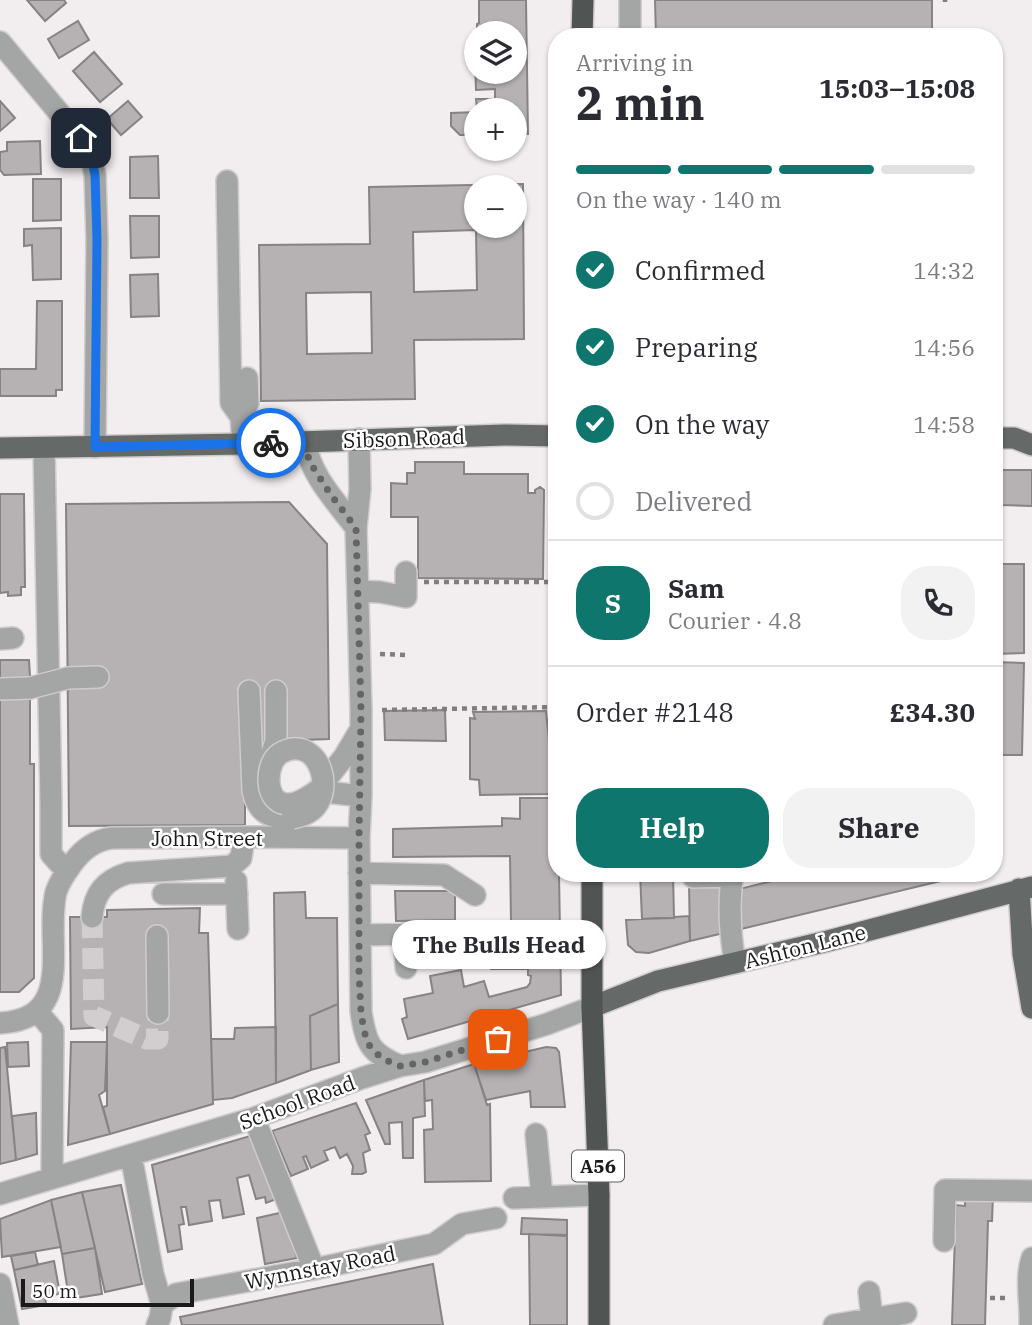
<!DOCTYPE html>
<html lang="en">
<head>
<meta charset="utf-8">
<style>
	body { margin:0; font-family:"IBM Plex Serif",serif; background:#f2f2f3; color:#2b2b33; height:100vh; display:flex; flex-direction:column; font-size:26px; white-space:nowrap }
	* { box-sizing:border-box; margin:0 }
	p { font-size:23px; color:#7c7c81 }
	.icon { flex:none; width:38px; height:38px; fill:none; stroke:currentColor; stroke-width:2; stroke-linecap:round; stroke-linejoin:round }
	.map { position:relative; flex:1; overflow:hidden }
	.side { position:absolute; left:548px; top:28px; width:455px; height:854px; display:flex; flex-direction:column; background:#fff; border-radius:28px; box-shadow:0 2px 5px #0004 }
	.side>* { flex:none }
	.buttons { position:absolute; left:464px; top:21px; display:grid; gap:14px }
	.buttons a { display:grid; place-items:center; width:63px; height:63px; border-radius:50%; background:#fff; box-shadow:0 2px 5px #0004; font-size:35px }
	.scale { position:absolute; left:21px; bottom:18px; width:173px; box-sizing:border-box; padding-left:7px; border:4px solid #1b1a1a; border-top:0; font-size:19px; line-height:24px; white-space:nowrap; color:#1b1a1a; -webkit-text-stroke:5px #fff; paint-order:stroke }
	.pin { position:absolute; display:grid; place-items:center; width:60px; height:60px; color:#fff; margin:-30px; border-radius:14px; box-shadow:0 4px 10px #0006 }
	.courier { position:absolute; display:grid; place-items:center; width:70px; height:70px; margin:-35px; border:5px solid #1a73e8; border-radius:50%; background:#fff; color:#222; box-shadow:0 2px 9px #0007 }
	.bubble { position:absolute; height:49px; border-radius:24px; background:#fff; box-shadow:0 2px 5px #0004; font-size:23px; font-weight:700; line-height:49px; text-align:center }
	.headline em { font-style:normal; font-weight:700 }
	.headline div { display:flex; flex-direction:column-reverse }
	.headline { display:flex; align-items:center; justify-content:space-between; height:119px; padding:0 28px }
	h1 { font-size:46px; font-weight:700; line-height:52px }
	.bar { display:grid; grid-template-columns:repeat(4,1fr); gap:10px 7px; align-content:center; height:84px; padding:0 28px }
	.bar i { height:9px; border-radius:5px; background:#e1e1e2 }
	.bar .selected { background:#0f766e }
	.bar p { grid-column:span 4 }
	.line { display:flex; align-items:center; gap:18px; padding:0 28px; border-top:2px solid #e1e1e2 }
	.line div { flex:1 }
	.round { display:grid; place-items:center; flex:none; width:74px; height:74px; border-radius:28px; background:#f2f2f3 }
	ol { padding:0 28px; list-style:none }
	li { display:flex; align-items:center; gap:21px; height:77px }
	li p { margin-inline-start:auto }
	li .icon { padding:7px; border-radius:50%; background:#0f766e; color:#fff; stroke-width:4 }
	li:last-child { color:#7c7c81 }
	li i { width:38px; height:38px; border:4px solid #e1e1e2; border-radius:50% }
	.cta { display:flex; gap:14px; margin-top:auto; padding:14px 28px }
	.cta a { flex:1; height:80px; border-radius:28px; background:#0f766e; color:#fff; font-size:28px; font-weight:700; line-height:80px; text-align:center }
	.cta a+a { background:#f2f2f3; color:#2b2b33 }
	.map>svg:first-child { display:block }
	.building { fill:#b6b1b2; stroke:#878283; stroke-width:2; fill-rule:evenodd }
	.lines { fill:none; stroke-linecap:round; stroke-linejoin:round }
	.minor-tunnel { stroke:#d2cdcf; stroke-width:21; stroke-dasharray:21 10; stroke-linecap:butt }
	.minor-casing { stroke:#d0cbcd; stroke-width:24 }
	.major-casing { stroke:#d0cbcd; stroke-width:24 }
	.highway-casing { stroke:#d0cbcd; stroke-width:24 }
	.path { stroke:#7f7d7d; stroke-width:4.5; stroke-dasharray:5 5; stroke-linecap:butt }
	.minor { stroke:#a3a6a5; stroke-width:21 }
	.major { stroke:#656968; stroke-width:21 }
	.highway { stroke:#505453; stroke-width:21 }
	.minor-bridge-casing { stroke:#d0cbcd; stroke-width:24; stroke-linecap:butt }
	.minor-bridge { stroke:#a3a6a5; stroke-width:21 }
	.done { stroke:#666465; stroke-width:7; stroke-dasharray:0 12.6 }
	.route { stroke:#1a73e8; stroke-width:9 }
	.labels { text-anchor:middle; dominant-baseline:central; stroke-width:5; stroke-linejoin:round; paint-order:stroke }
	.shield { fill:#fff; stroke:#5f5f5f; stroke-width:2 }
	.shield-label { font-size:19px; font-weight:bold; fill:#1b1a1a }
	.street-label { font-size:21px; fill:#1b1a1a; stroke:#fff }
</style>
</head>
<body>
<div class="map">
<svg width="1032" height="1325" viewBox="0 0 1032 1325">
	<rect width="100%" height="100%" fill="#f2edef"/>
	<path class="building" d="M27,0H64L66,3L45,21Z
		M479,0H526L528,134H514V110H477L476,99H495V89L476,90L475,62L476,72H514V33H477V24L479,23Z
		M655,0H932V37H656Z
		M78,21L89,40L59,58L48,39Z
		M94,52L122,84L100,102L73,71Z
		M0,101L15,118L0,131Z
		M128,101L142,117L121,135L107,119Z
		M476,112V135H460L451,126V113Z
		M40,141L41,174L4,175L0,170V152L7,151V142Z
		M158,156L159,198H130V157Z
		M33,179H61V220L33,221Z
		M523,184L524,339L414,340L415,399L261,401L259,245L370,244L369,187ZM476,187H514V226H476ZM476,230L477,290L414,292L413,232ZM371,292L372,353L307,354L306,293Z
		M130,216H159V257L131,258Z
		M61,228V279L33,280L32,245L24,246V229Z
		M158,274L159,316L131,317L130,275Z
		M37,301H62V390H56V396H0V369H36Z
		M415,462H464V474H528V493H535V490L540,487L544,490L543,579L418,578V517H391V483L407,484V473H415Z
		M1001,470H1032V506L1001,505Z
		M0,494H24L25,587H21V595L8,596V592L0,593Z
		M289,502L327,544L329,739L245,742V825L69,826L66,504Z
		M994,564H1024V653L994,654Z
		M0,660H29L30,676V764H34V978L19,992H0Z
		M994,662L1024,663L1022,755H994Z
		M445,710L446,741L385,740L384,711Z
		M546,711L549,739L556,760L553,763L551,794L480,795L479,780L470,779V718L475,719L473,712Z
		M520,798H556V873H559L561,995L408,1039L402,1019L407,1017L404,999L433,993L430,976L461,970L464,987L484,981L489,997L527,987L530,983L531,976L528,975V969H491L490,933H503L504,921H511L510,856L393,857V829L502,826V818L520,819Z
		M640,873H673L674,918L642,919Z
		M806,873H970V874L737,930L735,890Z
		M724,881V933L690,941L689,883Z
		M395,891H455V920L396,921Z
		M305,892L306,918H337L338,1004L310,1016L311,1070L276,1083L274,893Z
		M200,908L199,933H208L213,1104L110,1134L103,1107L107,1106V1027L71,1029L70,917H107V910Z
		M689,916L690,941L649,953L636,952L628,945L626,920Z
		M338,1004L339,1062L311,1070L310,1016Z
		M276,1027V1083L232,1098L213,1100L211,1039H234L235,1028Z
		M28,1042L29,1066L8,1067L7,1043Z
		M71,1042H107L105,1091L99,1095L110,1134L68,1145Z
		M5,1047L16,1160L0,1164V1048Z
		M546,1047L556,1048L559,1052L565,1107H531L530,1091L486,1100L474,1064Z
		M474,1064L487,1105L490,1104L491,1181L425,1182L424,1130L433,1129L432,1100L425,1101L424,1080Z
		M424,1080L425,1116L413,1118V1158H403L402,1122L389,1123L390,1144H385L366,1100Z
		M356,1103L370,1133L365,1135L370,1150L363,1153L366,1172L362,1174H352L353,1166L347,1154L340,1158L335,1147L324,1151L328,1160L311,1168L306,1156L303,1157L308,1169L291,1176L272,1131Z
		M36,1113L37,1154L16,1160L12,1116Z
		M257,1134L282,1197L266,1203L265,1197L256,1199L249,1175L237,1178L244,1214L223,1218L220,1200L209,1201L212,1221L189,1225L186,1207H181L184,1224L179,1225L182,1249L168,1252L152,1165Z
		M121,1185L142,1284L105,1292L82,1192Z
		M82,1192L95,1248L62,1254L51,1200Z
		M965,1194L993,1195L992,1221H988L985,1325H952L956,1205L965,1206Z
		M51,1200L61,1247L2,1257L0,1219Z
		M284,1212L297,1258L265,1264L257,1218Z
		M522,1218L567,1220V1235L521,1234Z
		M529,1234L567,1236V1325H530Z
		M95,1248L102,1294L69,1299L62,1254Z
		M35,1252L38,1265L14,1270L11,1256Z
		M54,1261L60,1294L45,1296L46,1305L22,1309L14,1270Z
		M433,1264L443,1325H182L180,1317Z"/>
	<g class="lines">
		<path class="minor-tunnel" d="M92,917L94,1016L146,1039H158V1013"/>
		<g class="minor-casing">
			<path id="minor" d="M630,0V37
				M0,42L81,139L91,155L95,175L97,240L95,447
				M227,181L231,403L241,417L243,444
				M241,417L248,403L247,378
				M359,439L360,489L356,528L361,710V796L359,838L361,1012C366,1044 370,1053 400,1066
				M306,442C308,473 338,504 356,528
				M44,448L51,802V854L59,863L68,870
				M358,591L380,592L406,597V572
				M0,639L13,638
				M68,678L98,677
				M0,689L30,688
				M249,691L253,791C258,814 270,818 292,818
				M266,771L276,741V691
				M317,791L344,757L360,730
				M317,791L361,796
				M359,873L444,875L475,895
				M733,873C728,902 730,934 735,963
				M693,877L732,876
				M236,881L238,929
				M163,894H237
				M92,917C94,893 105,880 128,873L232,866L241,858L244,837
				M404,934L406,968
				M360,935L475,933
				M157,936L158,1013
				M37,1011L53,1030L52,1177
				M0,1023C78,1019 44,941 56,892C59,883 66,872 72,864C82,850 94,840 112,838L244,837L359,838
				M254,1118L314,1269
				M536,1134L542,1197
				M131,1155L153,1274L162,1305
				M0,1194L254,1118L362,1078L400,1066L425,1062L547,1024L592,1007
				M514,1198L599,1195
				M944,1241L945,1190L1032,1191
				M0,1284L8,1325
				M869,1292L872,1319
				M157,1325L160,1318L162,1305L176,1294L314,1269L434,1244L462,1224L496,1218
				M834,1325L906,1313
				M1030,1325C1031,1303 1025,1279 1032,1258"/>
		</g>
		<g class="major-casing">
			<path id="major" d="M994,438H1014L1032,445
				M0,448L243,444L504,435L556,436
				M1019,889L1023,954L1032,1008
				M592,1007L658,981L828,941L1032,887"/>
		</g>
		<g class="highway-casing">
			<path id="highway" d="M582,37L583,0
				M592,873V1007L599,1195V1325"/>
		</g>
		<path class="path" d="M945,0V2
			M424,582H556
			M380,654L407,655
			M549,683L556,682
			M382,710L556,707
			M990,1298H1007"/>
		<use href="#minor" class="minor"/>
		<use href="#major" class="major"/>
		<use href="#highway" class="highway"/>
		<g class="minor-bridge-casing">
			<path id="minor-bridge" d="M30,688L68,678
				M292,818C301,816 310,814 316,806C331,787 321,746 292,749C287,750 281,752 277,756C265,768 265,803 287,804C298,805 308,797 317,791"/>
		</g>
		<use href="#minor-bridge" class="minor-bridge"/>
	</g>
	<g class="lines">
		<path class="done" d="M271,443L306,442L309,461L331,495L356,528L361,710L359,838V975L361,1012L364,1031L369,1045L381,1058L400,1066L425,1062L498,1039"/>
		<path class="route" d="M81,138L91,155L95,175L97,240L95,447L271,443"/>
	</g>
	<g class="labels">
		<rect class="shield" x="572" y="1150.5" width="52" height="31" rx="5"/>
		<g class="shield-label">
			<text x="598" y="1166">A56</text>
		</g>
		<g class="street-label">
			<text transform="translate(404 438) rotate(-2)">Sibson Road</text>
			<text x="207" y="838">John Street</text>
			<text transform="translate(805 946) rotate(-14)">Ashton Lane</text>
			<text transform="translate(297 1102) rotate(-20)">School Road</text>
			<text transform="translate(320 1267) rotate(-11)">Wynnstay Road</text>
		</g>
	</g>
</svg>
<div class="buttons">
<a><svg class="icon" aria-label="layers" viewBox="0 0 24 24"><path d="M12 4l9 5-9 5-9-5zM3 14l9 5 9-5"/></svg></a>
<a>+</a>
<a>−</a>
</div>
<div class="scale">50 m</div>
<div class="pin" style="left:498px;top:1039px;background:#ea580c"><svg class="icon" aria-label="bag" viewBox="0 0 24 24"><path d="M5 8h14l-1 12H6zM9 8a3 3 0 0 1 6 0"/></svg></div>
<div class="pin" style="left:81px;top:138px;background:#1f2937"><svg class="icon" aria-label="home" viewBox="0 0 24 24"><path d="M3 11l9-7 9 7M6 9v11h12V9"/></svg></div>
<div class="courier" style="left:271px;top:443px"><svg class="icon" aria-label="bike" viewBox="0 0 24 24"><circle cx="6" cy="16" r="4"/><circle cx="18" cy="16" r="4"/><path d="M6 16l4-8h5l3 8M10 8l3 8H6M13 5h3"/></svg></div>
<div class="bubble" style="left:392px;top:920px;width:214px">The Bulls Head</div>
<section class="side">
<div class="headline"><div><h1>2 min</h1><p>Arriving in</p></div><em>15:03–15:08</em></div>
<div class="bar"><i class="selected"></i><i class="selected"></i><i class="selected"></i><i></i><p>On the way · 140 m</p></div>
<ol>
<li><svg class="icon" aria-label="check" viewBox="0 0 24 24"><path d="M5 12l5 5 9-10"/></svg>Confirmed<p>14:32</p></li>
<li><svg class="icon" aria-label="check" viewBox="0 0 24 24"><path d="M5 12l5 5 9-10"/></svg>Preparing<p>14:56</p></li>
<li><svg class="icon" aria-label="check" viewBox="0 0 24 24"><path d="M5 12l5 5 9-10"/></svg>On the way<p>14:58</p></li>
<li><i></i>Delivered</li>
</ol>
<div class="line" style="height:126px"><b class="round" style="background:#0f766e;color:#fff">S</b><div><b>Sam</b><p>Courier · 4.8</p></div><a class="round"><svg class="icon" aria-label="phone" viewBox="0 0 24 24"><path d="M5 4h4l2 5-3 2q2 4 5 5l2-3 5 2v4C11 20 4 13 5 4z"/></svg></a></div>
<div class="line" style="height:91px"><div>Order #2148</div><b>£34.30</b></div>
<div class="cta"><a>Help</a><a>Share</a></div>
</section>
</div>
</body>
</html>
